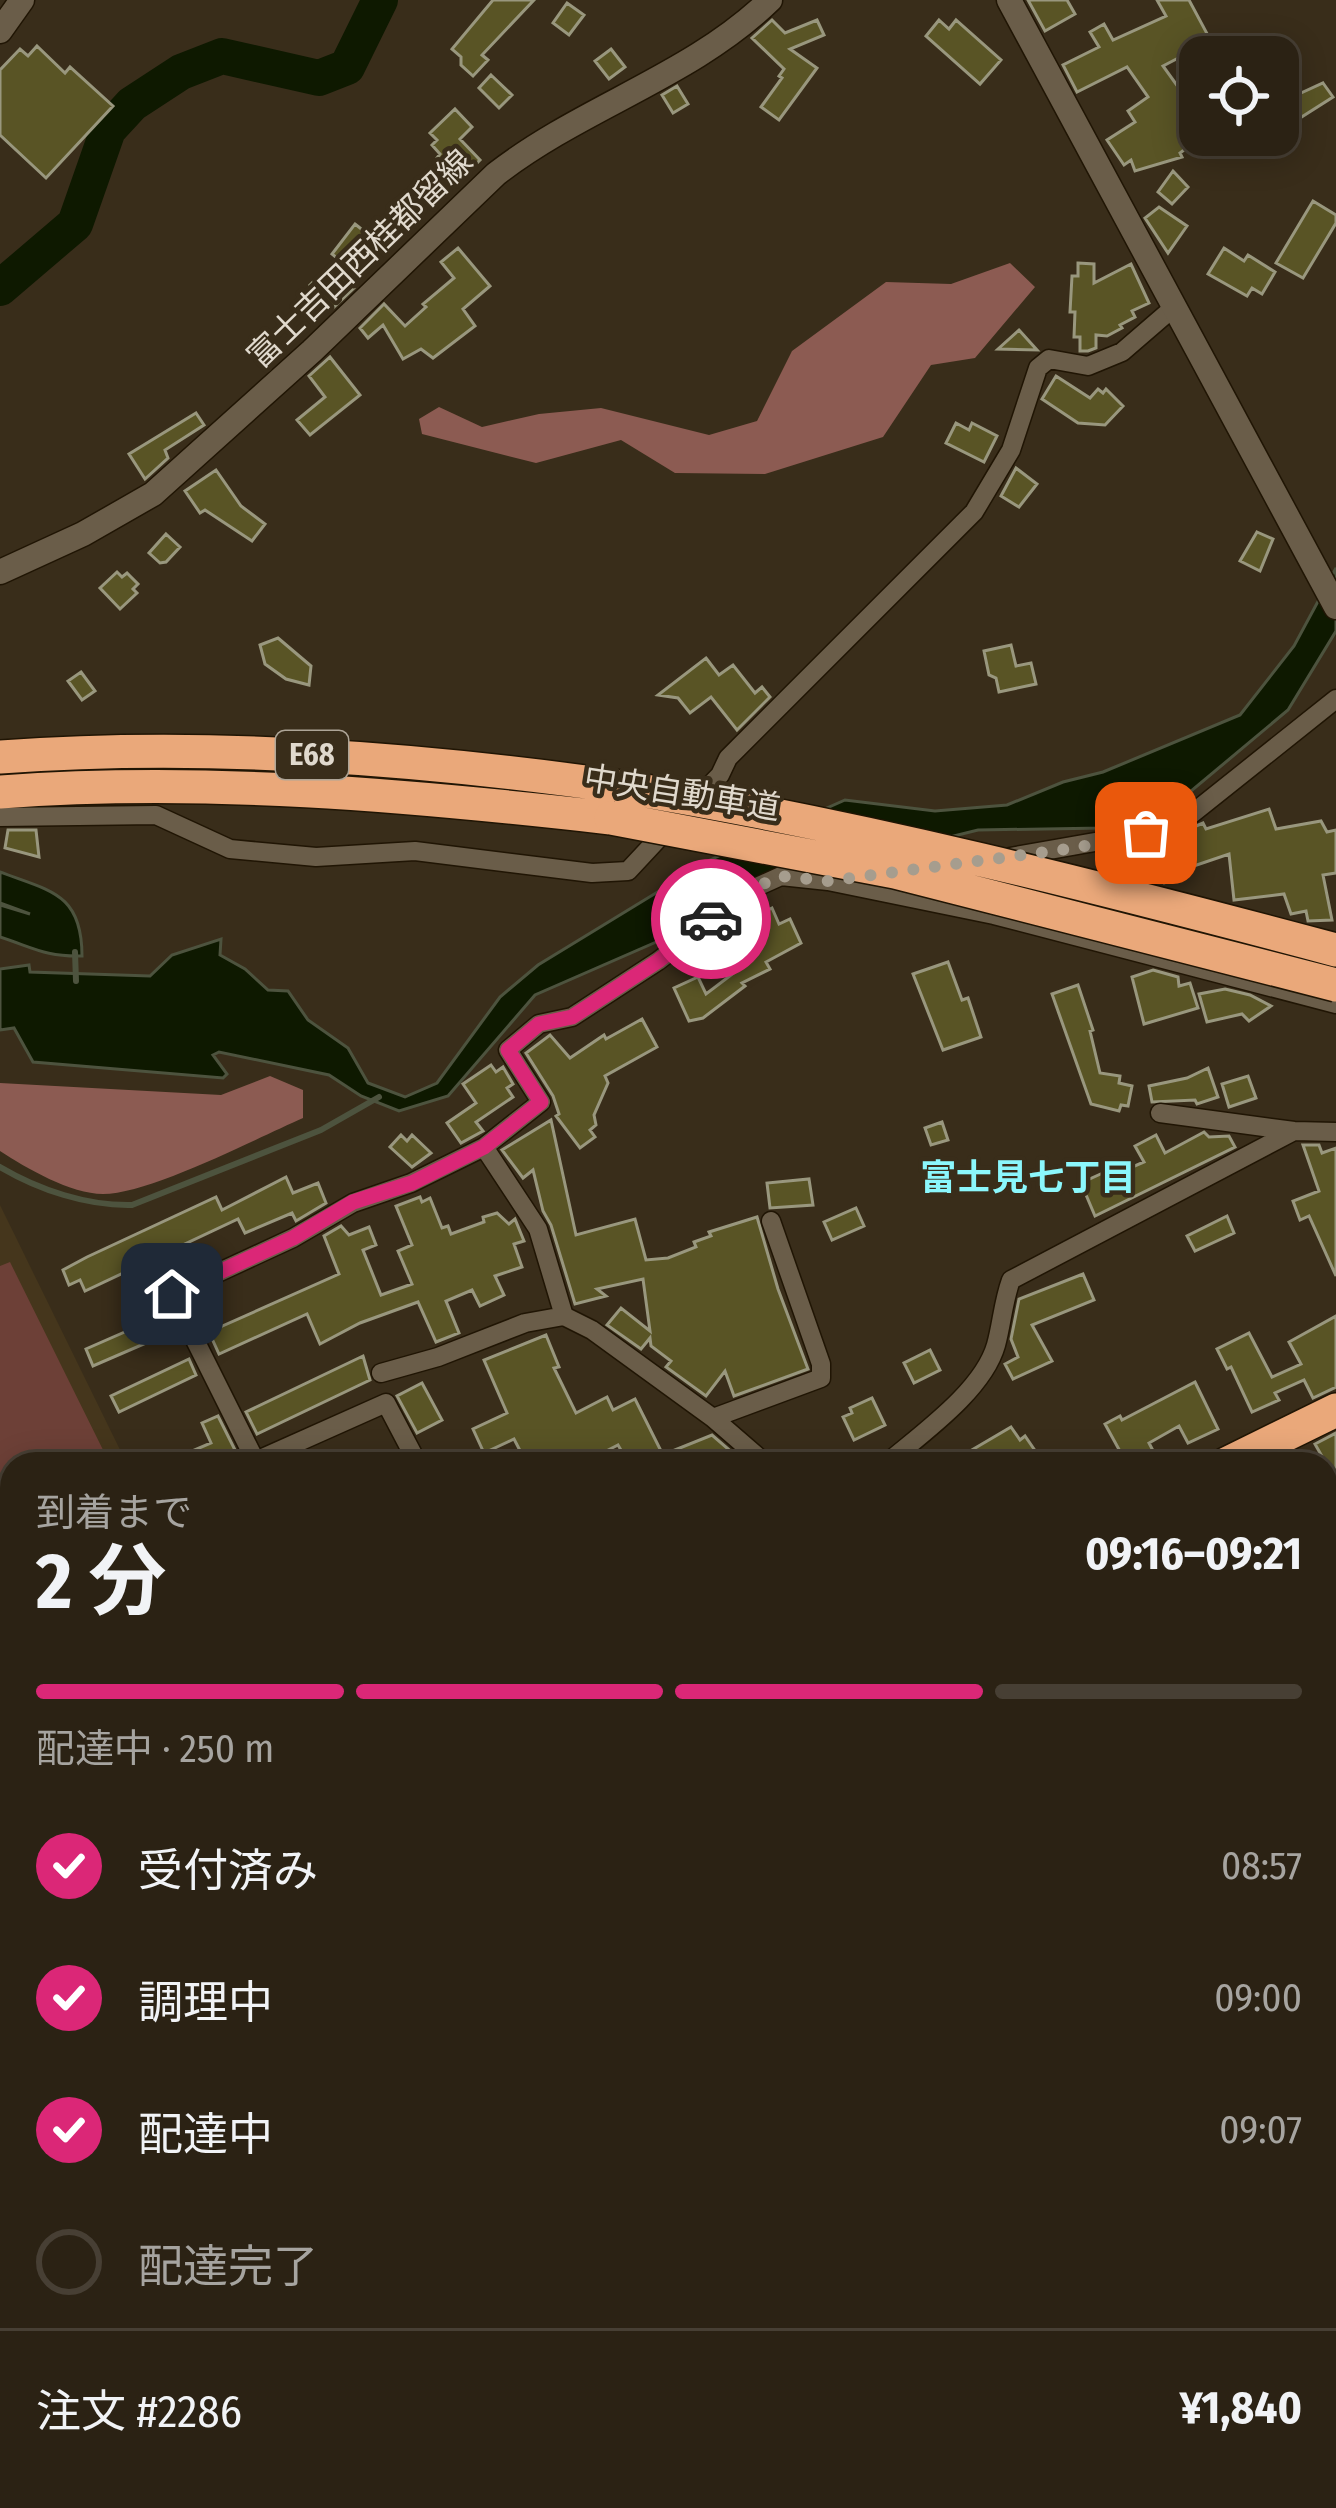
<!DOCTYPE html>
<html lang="ja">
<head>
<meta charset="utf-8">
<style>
	body { margin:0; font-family:"Fira Sans Condensed","Noto Sans JP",sans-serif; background:#372f22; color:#f1f3f6; height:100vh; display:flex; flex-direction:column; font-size:45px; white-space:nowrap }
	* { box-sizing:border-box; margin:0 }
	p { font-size:39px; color:#a6a4a0 }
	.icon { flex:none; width:66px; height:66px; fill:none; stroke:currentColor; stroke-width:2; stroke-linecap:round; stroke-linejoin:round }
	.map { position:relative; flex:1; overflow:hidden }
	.sheet { position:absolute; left:0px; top:1452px; width:1338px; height:1056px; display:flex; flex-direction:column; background:#2b2214; border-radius:36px 36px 0 0; box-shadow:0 6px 30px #0003,0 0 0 3px #473f34 }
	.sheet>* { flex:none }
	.fabs { position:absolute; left:1179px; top:36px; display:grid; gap:24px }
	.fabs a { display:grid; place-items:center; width:120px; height:120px; border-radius:24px; background:#2b2214; box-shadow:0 6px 30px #0003,0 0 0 3px #473f34; font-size:60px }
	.pin { position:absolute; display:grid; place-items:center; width:102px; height:102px; color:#fff; margin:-51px; border-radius:24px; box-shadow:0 6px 18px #0006 }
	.courier { position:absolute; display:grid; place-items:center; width:120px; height:120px; margin:-60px; border:9px solid #db2777; border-radius:50%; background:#fff; color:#222; box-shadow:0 3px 15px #0007 }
	.head em { font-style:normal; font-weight:700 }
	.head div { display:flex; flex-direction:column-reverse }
	.head { display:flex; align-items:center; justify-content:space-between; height:204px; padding:0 36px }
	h1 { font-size:78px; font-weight:700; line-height:90px }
	.bar { display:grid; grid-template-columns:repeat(4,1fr); gap:18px 12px; align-content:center; height:144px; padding:0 36px }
	.bar i { height:15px; border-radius:9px; background:#473f34 }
	.bar .active { background:#db2777 }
	.bar p { grid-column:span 4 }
	.line { display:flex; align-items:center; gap:30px; padding:0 36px; border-top:3px solid #473f34 }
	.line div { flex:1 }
	ol { padding:0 36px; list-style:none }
	li { display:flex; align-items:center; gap:36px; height:132px }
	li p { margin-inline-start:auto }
	li .icon { padding:12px; border-radius:50%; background:#db2777; color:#fff; stroke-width:4 }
	li:last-child { color:#a6a4a0 }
	li i { width:66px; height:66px; border:6px solid #473f34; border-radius:50% }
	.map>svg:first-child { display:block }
	.built { fill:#45361c }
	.green { fill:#6d4037 }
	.forest { fill:#8c5b52 }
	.water { fill:#0e1900; stroke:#4d533e; stroke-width:3 }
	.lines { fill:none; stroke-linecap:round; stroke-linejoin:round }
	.stream { stroke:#4d533e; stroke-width:6 }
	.river { stroke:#0e1900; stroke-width:36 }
	.building { fill:#595425; stroke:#99977e; stroke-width:3 }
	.lane-casing { stroke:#201504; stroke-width:12 }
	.street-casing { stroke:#201504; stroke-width:21 }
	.secondary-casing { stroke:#201504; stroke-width:27 }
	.highway-casing { stroke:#201504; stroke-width:36 }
	.path { stroke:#716756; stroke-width:3; stroke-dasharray:3 9; stroke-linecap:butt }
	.lane { stroke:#6a5d49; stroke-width:9 }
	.street { stroke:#6a5d49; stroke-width:18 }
	.secondary { stroke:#6a5d49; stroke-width:24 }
	.highway { stroke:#eaa87a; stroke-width:33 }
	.rail { stroke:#a69e8f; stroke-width:6; stroke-dasharray:15 15; stroke-linecap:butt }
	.highway-bridge-casing { stroke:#201504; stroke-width:36; stroke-linecap:butt }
	.highway-bridge { stroke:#eaa87a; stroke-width:33 }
	.done { stroke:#a69d8e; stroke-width:12; stroke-dasharray:0 21.6 }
	.route { stroke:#db2777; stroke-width:15 }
	.labels { text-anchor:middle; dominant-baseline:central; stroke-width:9; stroke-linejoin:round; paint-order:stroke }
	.shield { fill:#392d1a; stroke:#aea597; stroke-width:3 }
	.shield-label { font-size:30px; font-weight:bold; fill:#e0d9cd }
	.street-label { font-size:33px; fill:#e0d9cd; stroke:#392d1a }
	.neighbourhood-label { font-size:36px; font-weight:bold; fill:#8bf7fc; stroke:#392d1a }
</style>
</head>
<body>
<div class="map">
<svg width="1336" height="2508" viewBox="0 0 1336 2508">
	<rect width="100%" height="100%" fill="#392d1a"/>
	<path class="built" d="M0,1205L127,1464H12V1567L0,1573Z"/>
	<path class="green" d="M10,1262L110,1464H12V1554L0,1559V1266Z"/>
	<path class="forest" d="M1010,263L1035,287L975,358L931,365L883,437L765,474L675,473L621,440L536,463L422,434L419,419L439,407L482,427L539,414L601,408L709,435L757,421L792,351L886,282L951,284Z
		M270,1076L303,1090V1118C255,1139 150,1194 103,1194C71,1194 26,1168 0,1151V1083L221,1095Z
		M1336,1655V2508H0V2341L12,2331V2496H1326V1659Z"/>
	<path class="water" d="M1336,568V631L1288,710L1178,802L1103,828L978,830L714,895L663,939L535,995L448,1096L399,1111L361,1096L329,1075L219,1052L213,1055L227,1074L223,1078L33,1062L14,1028L0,1030V969L29,965L30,972L150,976L172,955L221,939L220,955L245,969L268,990L288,991L308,1020L348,1048L368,1083L405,1097L437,1083L500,997L538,965L710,860L845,800L935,811L1007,805L1063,782L1103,772L1240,715L1294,646Z
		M0,872C50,891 82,893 82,956C46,957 34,948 0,937V905L30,914L0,903Z"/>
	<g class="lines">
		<path class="stream" d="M75,952L76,981
			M0,1167C39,1190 87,1206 132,1205L321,1130L379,1097"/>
		<path class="river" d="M0,288L75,224L108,130L132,104L181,72L222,56L319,78L347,67L380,0"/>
	</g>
	<path class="building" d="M493,0H534L482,55L488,60L473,76L461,65V57L452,49Z
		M1028,0H1067L1075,14L1045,31Z
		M1157,0H1189L1211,41L1163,66L1189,102L1178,110L1192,128L1188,131L1196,141L1180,153L1182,157L1135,171L1131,160L1124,165L1107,140L1135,122L1128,111L1148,97L1127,67L1077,92L1063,65L1099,47L1090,32L1104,24L1113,40L1166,16Z
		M567,3L584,15L569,35L553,23Z
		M772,20L785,33L817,20L824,35L790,49L817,68L779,120L761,107L782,78L779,76L784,69L752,38Z
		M939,20L949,29L956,20L1001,60L980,84L926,36Z
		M37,46L65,73L70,67L113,106L46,178L0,135V70L20,49L28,56Z
		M611,49L625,67L609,79L595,61Z
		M491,75L512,95L499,108L479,88Z
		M1323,83L1333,97L1278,132V112L1286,107L1288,99Z
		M677,86L688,104L673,113L662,95Z
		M455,109L472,127L460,139L480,160L459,181L437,158L440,154L432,145L437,140L430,133Z
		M1173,171L1188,187L1172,204L1158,192Z
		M1313,201L1336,215V223L1303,278L1276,263Z
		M1159,207L1187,226L1168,253L1145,218Z
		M355,224L374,239L347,275L354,288L333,308L310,285L337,258L332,254Z
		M458,248L490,286L463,309L475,326L433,358L421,349L403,359L383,325L368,338L360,328L384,304L405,326L426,307L423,304L454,278L441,262Z
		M1224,248L1244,261L1248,255L1275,272L1262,294L1252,288L1247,296L1208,274Z
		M1078,263L1094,264V283L1131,264L1149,303L1132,311L1135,317L1120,325L1122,328L1107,336L1096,335V348L1088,351H1080V337H1074L1075,312H1070L1072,276H1078Z
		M1019,330L1037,350L998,349Z
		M330,357L360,395L310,435L297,420L325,397L309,376Z
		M1056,376L1090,398L1098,389L1103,393L1106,389L1123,406L1105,425L1078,423L1042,399Z
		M196,413L204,425L165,450L168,458L145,479L129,454Z
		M956,423L969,430L972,423L997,436L984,462L946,443Z
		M1016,468L1037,484L1019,507L1001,496Z
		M216,470L241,506L265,524L252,541L205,510L200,513L185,491Z
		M1257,532L1273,539L1260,571L1240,561Z
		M166,534L180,547L166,562L160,563L149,553Z
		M117,572L122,577L127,573L138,584L133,589L137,593L120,609L100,588Z
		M278,638L311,666L309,685L286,679L265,664L260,645Z
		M1011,645L1016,666L1031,663L1036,684L999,692L996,678L989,675L984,651Z
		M706,658L719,675L733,665L755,693L762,687L770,697L737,730L711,697L690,713L678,698L658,695Z
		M81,672L95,691L82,700L68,681Z
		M1269,809L1276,829L1321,821L1327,832L1336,830V873L1323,875L1332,920L1308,921L1306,911L1291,914L1284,894L1234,900L1229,854L1173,873L1175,880L1164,883L1152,878L1150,872L1130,873V868L1107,864L1106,854L1150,846L1203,823L1206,829Z
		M8,830H36L39,857L5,848Z
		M772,908L779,924L790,919L801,943L766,962L770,969L742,983L745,986L703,1018L689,1021L674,988L698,977L706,994L739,969L722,932Z
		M948,962L962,1000L968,998L981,1037L943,1050L913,974Z
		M1153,970L1178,977L1179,986L1190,983L1198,1008L1144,1024L1132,977Z
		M1078,985L1093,1030L1090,1031L1100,1073L1120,1076L1119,1083L1132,1086L1128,1106L1121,1105L1119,1111L1091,1104L1052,994Z
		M1225,989L1250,995L1271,1006L1249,1021L1242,1014L1207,1022L1199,994Z
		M642,1019L657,1047L605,1076L608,1083L594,1115L596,1125L590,1130L595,1137L580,1148L556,1116L559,1114L553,1096L526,1053L550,1035L570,1058L604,1035L606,1039Z
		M491,1065L496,1072L503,1067L513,1084L507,1088L513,1097L476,1122L483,1131L461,1143L447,1123L476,1103L463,1084Z
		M1208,1068L1218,1097L1197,1104L1195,1100L1152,1102L1149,1086L1187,1078Z
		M1248,1076L1256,1098L1229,1107L1222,1084Z
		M551,1120L576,1235L635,1219L646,1260L668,1258L696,1247L694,1242L711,1236L709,1232L757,1217L778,1289L808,1369L734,1396L725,1371L706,1396L666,1367L671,1361L651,1346L650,1338L641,1349L607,1325L621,1308L650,1331L643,1279L597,1289L606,1296L575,1304L551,1225L543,1211L533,1170L523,1178L502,1150Z
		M942,1122L948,1140L931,1145L925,1128Z
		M1204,1132L1209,1137L1229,1136L1235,1147L1095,1216L1081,1183L1105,1172L1107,1178L1144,1162L1135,1146L1156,1135L1165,1153Z
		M401,1135L407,1141L412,1135L431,1153L412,1167L390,1147Z
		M1303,1145H1319L1322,1153L1336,1148V1276L1309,1216L1300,1220L1293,1201L1319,1191Z
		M286,1177L293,1193L318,1183L326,1203L296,1221L292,1213L245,1233L238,1219L85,1291L80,1280L69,1285L63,1270L87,1257L216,1197L222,1210Z
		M809,1179L813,1205L770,1208L767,1183Z
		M420,1197L422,1202L430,1198L442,1228L448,1226L451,1234L484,1222L483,1217L497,1213L509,1224L515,1219L524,1241L514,1244L522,1267L495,1276L504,1295L480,1306L472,1290L446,1301L459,1333L436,1342L418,1302L360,1323L320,1344L307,1314L219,1354L209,1332L339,1274L324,1236L341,1226L349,1235L369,1227L376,1245L363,1250L381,1295L412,1284L398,1251L412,1245L396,1206Z
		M856,1208L864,1226L832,1240L824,1222Z
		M1227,1216L1234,1233L1195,1251L1187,1236Z
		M1083,1274L1094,1300L1032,1325L1052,1361L1013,1379L1005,1364L1018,1357L1011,1339L1019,1299Z
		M166,1314L174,1331L93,1366L86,1349Z
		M1336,1316V1387L1313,1398L1304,1380L1275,1393L1279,1400L1252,1412L1231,1367L1227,1369L1217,1349L1249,1333L1272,1377L1301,1364L1289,1342Z
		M546,1335L559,1367L554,1368L576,1413L607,1397L613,1410L635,1399L662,1453L660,1456L712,1435L734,1454L710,1464H629L618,1445L581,1464H527L514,1439L484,1453L473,1429L507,1413L484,1360Z
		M930,1350L940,1370L914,1383L904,1363Z
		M363,1356L370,1380L257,1434L246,1412Z
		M189,1359L196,1375L119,1412L111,1396Z
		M1195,1382L1218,1429L1188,1443L1179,1426L1149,1443L1160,1464H1127L1105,1424L1120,1416L1122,1420Z
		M422,1383L442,1420L417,1433L397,1396Z
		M872,1398L885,1425L854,1440L843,1417L852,1413L850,1408Z
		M218,1416L238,1456L229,1464H198L192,1451L211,1443L202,1423Z
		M1011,1427L1020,1440L1025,1436L1036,1452L1031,1455L1037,1464H948Z
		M1336,1433V1481L1315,1444Z"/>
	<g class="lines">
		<g class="lane-casing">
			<path id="lane" d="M0,1680L12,1674
				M0,2203L12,2196"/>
		</g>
		<g class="street-casing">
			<path id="street" d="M693,803L720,775L728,758L974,512L1011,450L1038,368L1049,359L1088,366L1122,352L1173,308
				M0,817L156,815L230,849L316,857L415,851L592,873L628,871L669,827
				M1010,857L1146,833L1188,817L1336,699
				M1160,1113L1294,1131L1336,1132
				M564,1316L538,1229L484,1147L541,1102L508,1050L539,1024L572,1017L658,961L750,890L781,876L828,881L994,915L1336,1004
				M381,1373L438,1357L525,1323L564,1316L592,1330L713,1418L766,1464
				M713,1418L821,1378V1364L771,1221
				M249,1464L386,1403L418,1464
				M257,1464L172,1294L293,1238L353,1203L411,1183L484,1147
				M886,1464C921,1434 983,1391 996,1345C1002,1323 1003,1302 1011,1280L1294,1131
				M0,1585L12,1580
				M1326,1627L1336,1623
				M0,1783L12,1777
				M0,1884L12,1878
				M0,1978L12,1972
				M0,2271L12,2263"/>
		</g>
		<g class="secondary-casing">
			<path id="secondary" d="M1009,0L1336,607
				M0,31L22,0
				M0,572L83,534L153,494L312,351L496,174C582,107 692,76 770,0"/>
		</g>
		<g class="highway-casing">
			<path id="highway" d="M0,757C208,742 416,758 622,787
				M0,792C204,777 408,795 611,818
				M1226,1464L1336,1410
				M0,2081L12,2075"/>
		</g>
		<path class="path" d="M0,2149L12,2173
			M707,2496L726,2508
			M456,2508L488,2496"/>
		<use href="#lane" class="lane"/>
		<use href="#street" class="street"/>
		<use href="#secondary" class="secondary"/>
		<use href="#highway" class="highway"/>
		<path class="rail" d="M1326,1594L1336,1590
			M0,2229L12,2222"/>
		<g class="highway-bridge-casing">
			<path id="highway-bridge" d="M622,787C864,827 1100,887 1336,950
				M611,818L895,872L1336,985"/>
		</g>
		<use href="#highway-bridge" class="highway-bridge"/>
	</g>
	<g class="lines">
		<path class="done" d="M711,919L750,890L781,876L828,881L1075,848L1146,833"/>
		<path class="route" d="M172,1294L293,1238L353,1202L412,1183L484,1147L541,1102L508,1050L539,1024L572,1017L658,961L711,919"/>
	</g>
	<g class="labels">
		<rect class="shield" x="276" y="731" width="72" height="48" rx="9"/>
		<g class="shield-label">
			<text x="312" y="755">E68</text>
		</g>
		<g class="street-label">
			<text transform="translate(360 259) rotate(-44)">富士吉田西桂都留線</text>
			<text transform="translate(682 793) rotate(9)">中央自動車道</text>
		</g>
		<g class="neighbourhood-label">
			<text x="1028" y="1178">富士見七丁目</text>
		</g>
	</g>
</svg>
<div class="fabs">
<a><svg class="icon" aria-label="locate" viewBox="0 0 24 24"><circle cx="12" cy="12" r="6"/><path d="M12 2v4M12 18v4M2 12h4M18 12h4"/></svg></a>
</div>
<div class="pin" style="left:1146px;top:833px;background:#ea580c"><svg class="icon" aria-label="bag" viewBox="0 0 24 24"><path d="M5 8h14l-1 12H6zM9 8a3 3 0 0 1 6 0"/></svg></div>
<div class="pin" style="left:172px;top:1294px;background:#1f2937"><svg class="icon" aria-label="home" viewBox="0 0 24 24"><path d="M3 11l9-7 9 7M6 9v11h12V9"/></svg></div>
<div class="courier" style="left:711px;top:919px"><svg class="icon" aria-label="car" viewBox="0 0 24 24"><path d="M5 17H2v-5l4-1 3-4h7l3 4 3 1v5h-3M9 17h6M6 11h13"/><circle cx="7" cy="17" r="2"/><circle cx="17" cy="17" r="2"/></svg></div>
<section class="sheet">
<div class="head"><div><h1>2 分</h1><p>到着まで</p></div><em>09:16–09:21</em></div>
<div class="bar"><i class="active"></i><i class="active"></i><i class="active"></i><i></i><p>配達中 · 250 m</p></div>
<ol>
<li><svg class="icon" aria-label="check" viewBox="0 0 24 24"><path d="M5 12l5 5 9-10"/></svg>受付済み<p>08:57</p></li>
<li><svg class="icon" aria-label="check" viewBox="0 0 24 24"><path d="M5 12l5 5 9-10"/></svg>調理中<p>09:00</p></li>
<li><svg class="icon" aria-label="check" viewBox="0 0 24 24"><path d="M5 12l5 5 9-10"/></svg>配達中<p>09:07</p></li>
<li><i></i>配達完了</li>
</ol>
<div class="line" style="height:156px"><div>注文 #2286</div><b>¥1,840</b></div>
</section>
</div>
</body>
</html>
